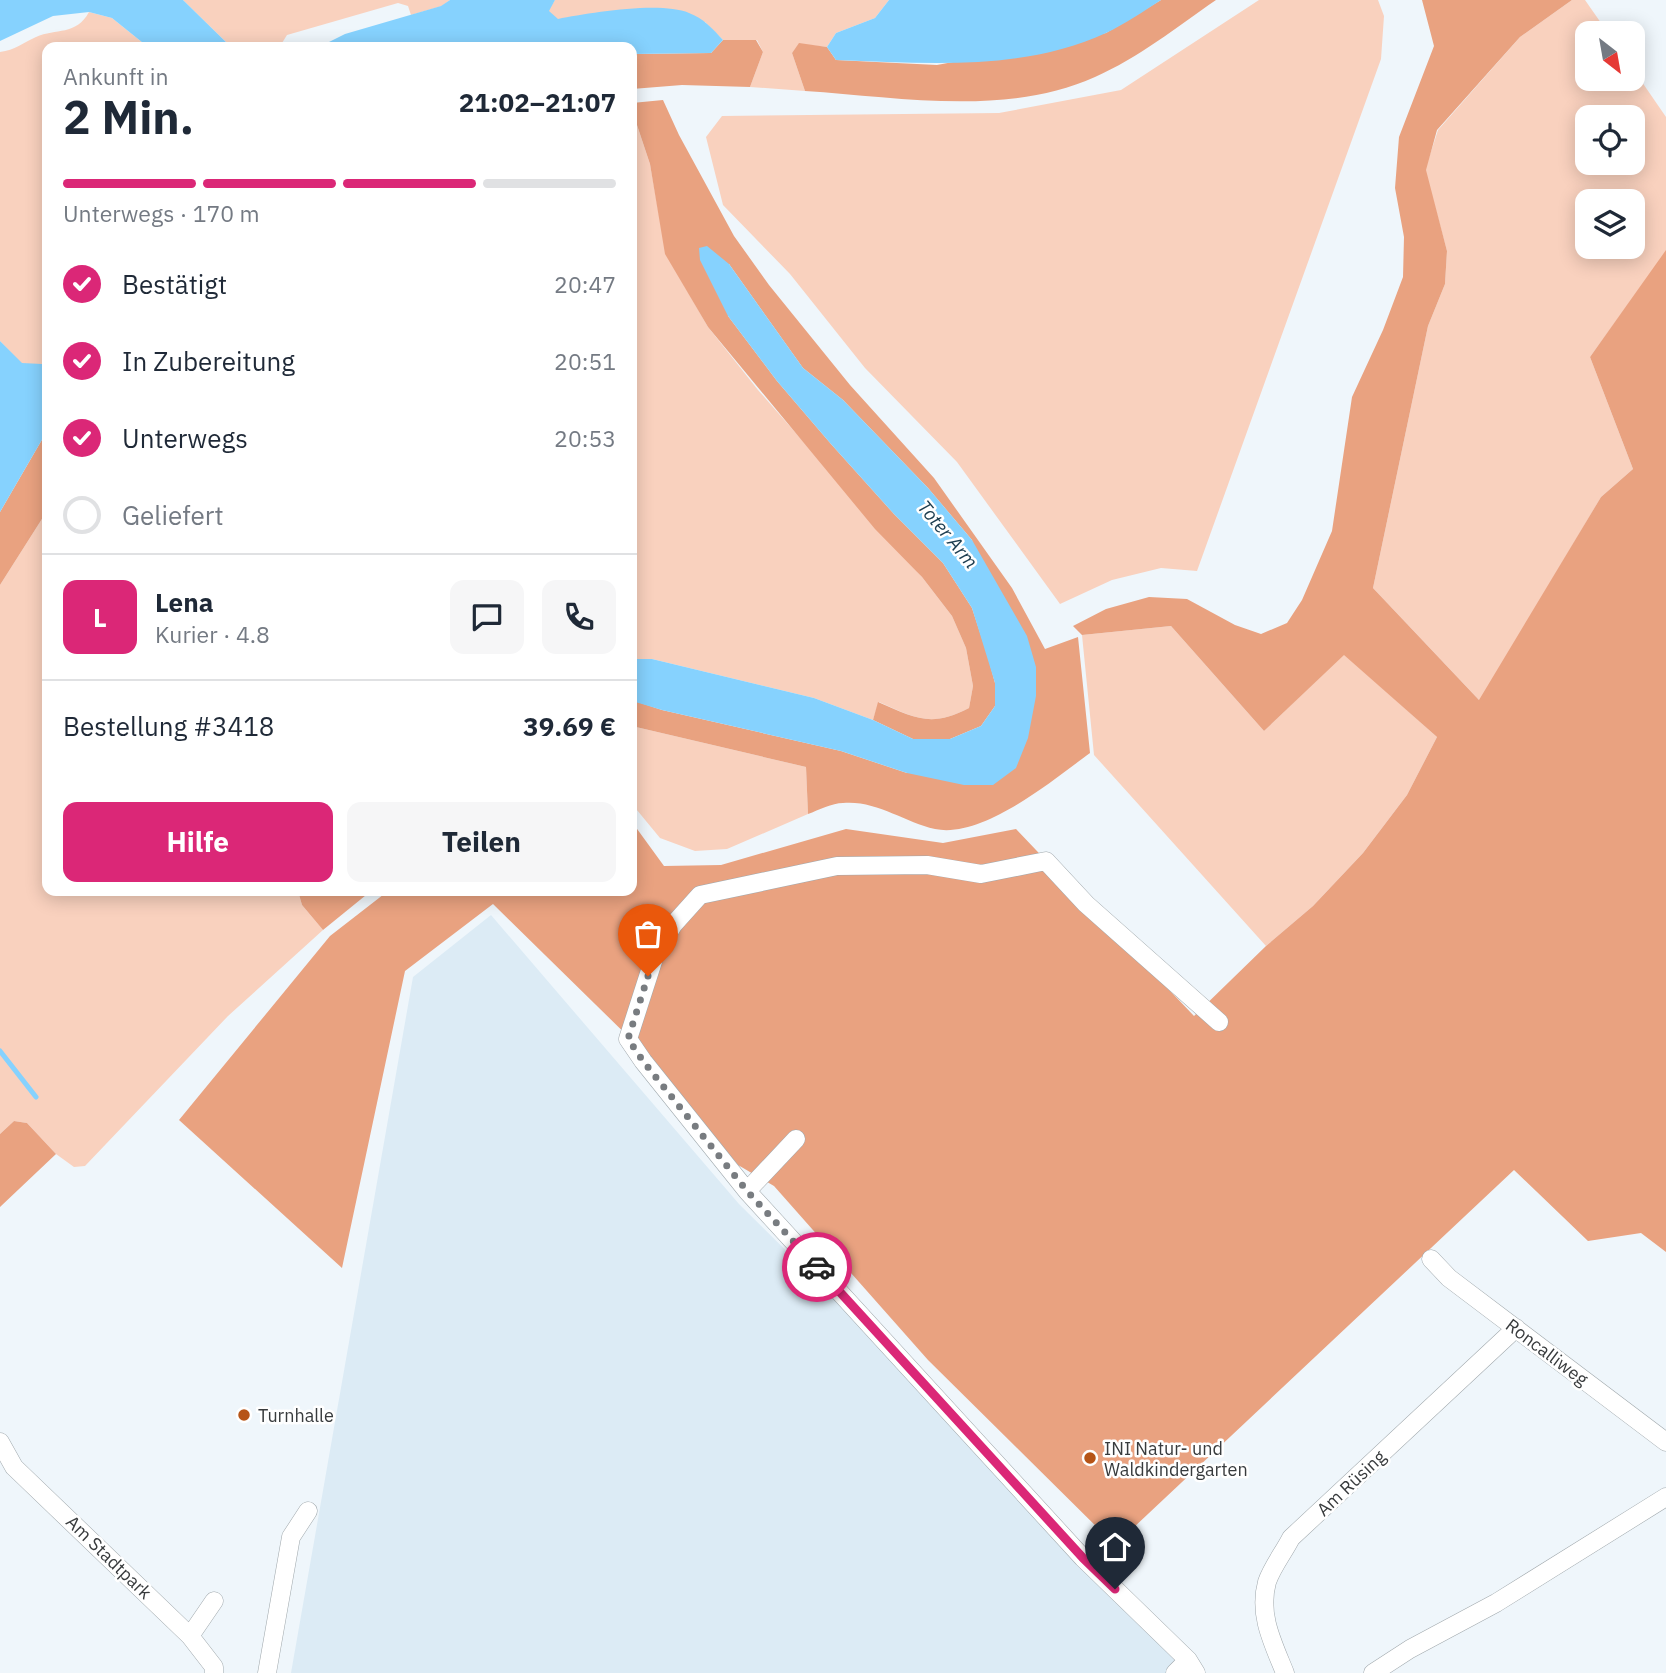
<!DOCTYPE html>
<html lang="de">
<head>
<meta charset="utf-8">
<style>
	body { margin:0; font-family:"IBM Plex Sans",sans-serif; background:#f6f6f7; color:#1f2937; height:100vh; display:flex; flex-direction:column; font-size:26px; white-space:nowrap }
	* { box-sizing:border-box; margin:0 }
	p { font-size:23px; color:#747a83 }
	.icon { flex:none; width:38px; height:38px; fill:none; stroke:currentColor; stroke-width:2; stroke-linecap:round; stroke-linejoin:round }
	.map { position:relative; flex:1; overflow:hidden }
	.sheet { position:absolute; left:42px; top:42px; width:595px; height:854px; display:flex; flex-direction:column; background:#fff; border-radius:14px; box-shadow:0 4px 18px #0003 }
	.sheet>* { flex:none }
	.needle { width:46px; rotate:149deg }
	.fabs { position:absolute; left:1575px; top:21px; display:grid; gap:14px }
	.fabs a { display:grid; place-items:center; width:70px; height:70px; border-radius:14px; background:#fff; box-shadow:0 4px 18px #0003; font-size:35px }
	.pin { position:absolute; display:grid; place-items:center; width:60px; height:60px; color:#fff; margin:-72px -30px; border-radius:50% 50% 50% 0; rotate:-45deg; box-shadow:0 0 7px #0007 }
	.pin .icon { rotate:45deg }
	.courier { position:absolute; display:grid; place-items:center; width:70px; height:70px; margin:-35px; border:5px solid #db2777; border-radius:50%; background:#fff; color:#222; box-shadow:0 2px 9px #0007 }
	.headline em { font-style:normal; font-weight:700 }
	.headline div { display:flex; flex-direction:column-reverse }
	.headline { display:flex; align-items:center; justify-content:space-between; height:119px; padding:0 21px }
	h1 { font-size:46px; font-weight:700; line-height:52px }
	.bar { display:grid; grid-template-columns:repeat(4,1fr); gap:10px 7px; align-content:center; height:84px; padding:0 21px }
	.bar i { height:9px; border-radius:5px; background:#e0e1e3 }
	.bar .on { background:#db2777 }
	.bar p { grid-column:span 4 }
	.line { display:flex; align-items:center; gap:18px; padding:0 21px; border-top:2px solid #e0e1e3 }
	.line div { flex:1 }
	.round { display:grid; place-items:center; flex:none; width:74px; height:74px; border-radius:14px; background:#f6f6f7 }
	ol { padding:0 21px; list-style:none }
	li { display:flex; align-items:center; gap:21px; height:77px }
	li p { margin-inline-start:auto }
	li .icon { padding:7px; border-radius:50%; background:#db2777; color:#fff; stroke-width:4 }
	li:last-child { color:#747a83 }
	li i { width:38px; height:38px; border:4px solid #e0e1e3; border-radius:50% }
	.cta { display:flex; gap:14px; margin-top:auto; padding:14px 21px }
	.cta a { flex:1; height:80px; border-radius:14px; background:#db2777; color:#fff; font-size:28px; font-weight:700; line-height:80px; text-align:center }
	.cta a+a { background:#f6f6f7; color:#1f2937 }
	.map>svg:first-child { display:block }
	.built { fill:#dcebf5 }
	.green { fill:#f9d1be; fill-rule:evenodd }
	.forest { fill:#e9a280 }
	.water { fill:#86d2fe }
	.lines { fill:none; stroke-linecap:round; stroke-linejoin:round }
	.stream { stroke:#86d2fe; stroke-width:5 }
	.minor-casing { stroke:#a0a8ac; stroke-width:19 }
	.minor { stroke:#fff; stroke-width:18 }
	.done { stroke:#787c80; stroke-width:7; stroke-dasharray:0 12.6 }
	.route { stroke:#db2777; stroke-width:9 }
	.poi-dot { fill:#b65417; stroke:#fff; stroke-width:2.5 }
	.labels { text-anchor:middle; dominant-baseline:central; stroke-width:5; stroke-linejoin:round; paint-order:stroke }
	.street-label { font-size:18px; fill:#383b3d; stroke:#fff }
	.poi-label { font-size:18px; fill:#383b3d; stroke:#fff; text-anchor:start }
	.water-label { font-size:19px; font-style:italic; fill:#1c3d50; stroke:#fff }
</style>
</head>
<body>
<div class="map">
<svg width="1666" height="1673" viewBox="0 0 1666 1673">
	<rect width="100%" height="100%" fill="#eff6fb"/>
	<path class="built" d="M491,915L739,1204L869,1333L1190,1673H291L413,977Z"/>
	<path class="green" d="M183,0H450L442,6L411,15L408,6L398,3L287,35L282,43L284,47H236L228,44Z
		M555,0H889L875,18L836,33L827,47L799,44L792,53L805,91L750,87L763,52L757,40H723L705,22L583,15L557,20L548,11Z
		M1259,0H1378L1384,16L1381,59L1197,571L1161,568L1112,580L1060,604L957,462L865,368L790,274L723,205L706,137L722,116L999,113L1121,90Z
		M1572,0H1585L1608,33H1587V79H1633V69L1666,117V252L1590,357L1633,469L1601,497L1480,701L1373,588L1428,326L1445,284L1447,251L1425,170L1438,130L1520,37ZM1587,117H1633V163H1587ZM1587,201H1633V247H1587Z
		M89,12L112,18L148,47H47V361L42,364H22L0,341V52C15,50 23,43 36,37C56,28 76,36 89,12Z
		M632,110L650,164L666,254L708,327L758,390L922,577L952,616L966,648L973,686L969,708C931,728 915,718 879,702L873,720L814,698L652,659H632Z
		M47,511V891H298L302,905L323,930L228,1016L85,1166L74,1167L56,1154L27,1123L14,1121L0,1134V585Z
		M1171,626L1264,731L1344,654L1437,737L1407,795L1363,853L1313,906L1266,946L1094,755L1082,635Z
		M632,701H635L636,727L806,767L808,814L727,849L695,851L660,838L632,804Z"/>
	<path class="forest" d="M1161,0H1216C1177,27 1138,58 1095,77C1007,117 898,97 805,91L792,53L799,43L827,47L836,60L937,65L1106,33Z
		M1422,0H1572L1520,37L1437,130L1426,170L1447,251L1445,284L1428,326L1373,588L1479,700L1601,497L1633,469L1590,357L1666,250V1252L1641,1233L1588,1241L1514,1170L1115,1545L928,1360L774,1186L738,1165L646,1054L493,904L405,971L342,1268L179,1120L330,936L388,891H632V822L664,866L721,865L846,829L943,843L1016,829L1194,1016L1266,946L1313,906L1363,853L1407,795L1437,737L1344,655L1264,731L1171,626L1082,635L1073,626L1106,609L1149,597L1187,599L1235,625L1261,634L1287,623L1302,600L1332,531L1352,397L1383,330L1403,277L1404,237L1395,188L1399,137L1434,46Z
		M723,40H756L763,52L750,87L682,85L632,89V54L711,53Z
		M663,100L679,135L734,236L769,285L850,385L934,478L1012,588L1045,649L1078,637L1090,753C1053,780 983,839 935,829C904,822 876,800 843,803C832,803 819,810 808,814L806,767L636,727L635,701L662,710L841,751L907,773L1016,768L972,540L928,488L843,400L803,368L729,264L728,316L777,381L831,444L894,514L943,563L972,608L988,657L995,683V706L981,726L950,739H913L873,720L878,702C915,718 931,728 969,708L973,686L966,648L952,616L922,577L875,529L708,327L665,254L650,164L632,110V103Z
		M47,431V511L0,585V512Z
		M298,891H371L323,930L302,905Z
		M14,1121L27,1123L56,1154L0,1207V1134Z"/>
	<path class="water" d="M0,0H183L228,44L236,47H148L112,18L89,12L53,16L0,41Z
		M450,0H555L549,11L558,19C589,13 660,1 689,13C703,18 713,29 723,40L711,53L632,54V47H319L345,34L441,6Z
		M889,0H1161C1144,11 1125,24 1106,33C1021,72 926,63 836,60L827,47L836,33L875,18Z
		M707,246L729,264L803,368L843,400L928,488L972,540L1027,636L1036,667V696L1028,738L1016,768L993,785H964L907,773L841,751L662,710L632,701V659H652L814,698L873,720L913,739H950L981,726L995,706V683L972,608L943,563L894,514L831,444L777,381L728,316L700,260L699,248Z
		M0,341L22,363L42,364L47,361V431L0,512Z"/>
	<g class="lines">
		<path class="stream" d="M0,1051L36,1097"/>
		<g class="minor-casing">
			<path id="minor" d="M747,1191L796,1139
				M1431,1259L1449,1278L1666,1442
				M0,1442L14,1467L190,1636L214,1667V1673
				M190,1636L214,1601
				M267,1673L291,1537L308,1511
				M1175,1673L1188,1660
				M1196,1673L1188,1660L1083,1558L747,1191L643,1061L628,1039L655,955L673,925L700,895L837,866L927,865L981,874L1046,861L1086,904L1219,1022
				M1285,1673C1273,1643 1258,1615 1267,1582C1272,1567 1284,1552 1291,1538L1516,1328
				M1373,1673L1410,1649L1496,1603L1666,1497"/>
		</g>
		<use href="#minor" class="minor"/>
	</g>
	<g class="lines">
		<path class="done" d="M648,976L628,1039L643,1061L747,1191L817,1267"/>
		<path class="route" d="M817,1267L1083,1558L1115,1589"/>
	</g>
	<g class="poi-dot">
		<circle cx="244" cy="1415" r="7"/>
		<circle cx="1090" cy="1458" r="7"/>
	</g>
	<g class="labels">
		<g class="street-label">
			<text transform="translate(1547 1352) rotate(37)">Roncalliweg</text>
			<text transform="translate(1351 1483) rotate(-43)">Am Rüsing</text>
			<text transform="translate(109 1557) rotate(44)">Am Stadtpark</text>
		</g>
		<g class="poi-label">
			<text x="258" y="1415">Turnhalle</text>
			<text x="1104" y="1448">INI Natur- und<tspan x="1104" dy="21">Waldkindergarten</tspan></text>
		</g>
		<g class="water-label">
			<text transform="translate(948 534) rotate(50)">Toter Arm</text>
		</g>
	</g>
</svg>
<div class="fabs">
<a><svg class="needle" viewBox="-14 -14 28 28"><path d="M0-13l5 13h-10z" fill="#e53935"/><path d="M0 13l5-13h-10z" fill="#747a83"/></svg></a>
<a><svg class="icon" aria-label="locate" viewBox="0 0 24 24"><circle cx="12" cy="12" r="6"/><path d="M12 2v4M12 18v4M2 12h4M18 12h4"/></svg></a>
<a><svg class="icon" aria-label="layers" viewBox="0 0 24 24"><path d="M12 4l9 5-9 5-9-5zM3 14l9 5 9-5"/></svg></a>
</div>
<div class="pin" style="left:648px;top:976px;background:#ea580c"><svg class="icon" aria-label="bag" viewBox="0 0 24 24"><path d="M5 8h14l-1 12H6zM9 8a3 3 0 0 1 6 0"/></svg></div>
<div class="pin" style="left:1115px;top:1589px;background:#1f2937"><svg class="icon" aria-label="home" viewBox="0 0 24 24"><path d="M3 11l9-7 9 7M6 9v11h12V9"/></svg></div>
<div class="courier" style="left:817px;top:1267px"><svg class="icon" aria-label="car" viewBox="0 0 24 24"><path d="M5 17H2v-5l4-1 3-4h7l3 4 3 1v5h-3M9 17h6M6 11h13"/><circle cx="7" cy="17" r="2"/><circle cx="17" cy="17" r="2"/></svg></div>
<section class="sheet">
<div class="headline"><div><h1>2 Min.</h1><p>Ankunft in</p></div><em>21:02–21:07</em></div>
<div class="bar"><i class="on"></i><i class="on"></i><i class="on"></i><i></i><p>Unterwegs · 170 m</p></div>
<ol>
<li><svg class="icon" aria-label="check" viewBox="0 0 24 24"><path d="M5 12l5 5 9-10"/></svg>Bestätigt<p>20:47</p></li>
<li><svg class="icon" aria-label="check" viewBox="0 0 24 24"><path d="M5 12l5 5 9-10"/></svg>In Zubereitung<p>20:51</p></li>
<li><svg class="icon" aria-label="check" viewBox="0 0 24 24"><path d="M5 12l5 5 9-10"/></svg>Unterwegs<p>20:53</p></li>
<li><i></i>Geliefert</li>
</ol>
<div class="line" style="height:126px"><b class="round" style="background:#db2777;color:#fff">L</b><div><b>Lena</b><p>Kurier · 4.8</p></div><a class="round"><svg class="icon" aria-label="chat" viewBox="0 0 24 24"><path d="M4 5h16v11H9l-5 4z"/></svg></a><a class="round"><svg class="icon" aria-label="phone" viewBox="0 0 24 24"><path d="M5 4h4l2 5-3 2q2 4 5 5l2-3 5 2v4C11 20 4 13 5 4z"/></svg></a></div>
<div class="line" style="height:91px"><div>Bestellung #3418</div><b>39.69 €</b></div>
<div class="cta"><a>Hilfe</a><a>Teilen</a></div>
</section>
</div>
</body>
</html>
